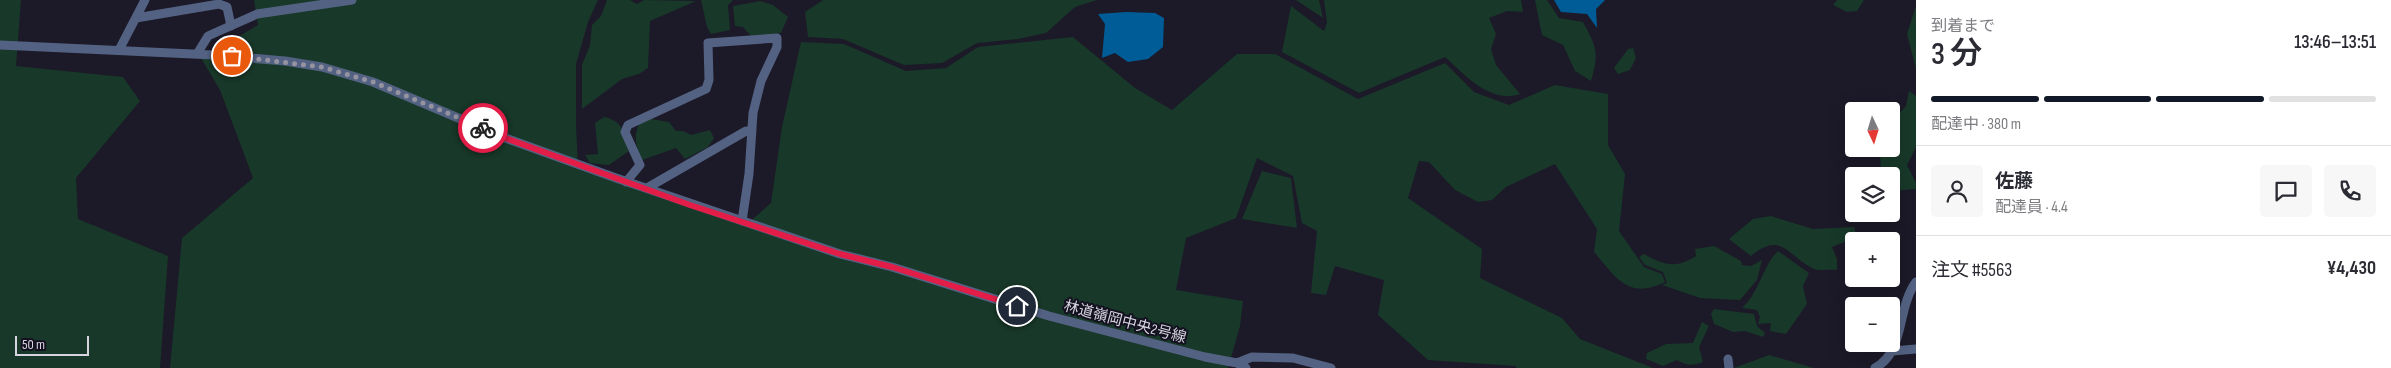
<!DOCTYPE html>
<html lang="ja">
<head>
<meta charset="utf-8">
<style>
	body { margin:0; font-family:"Sofia Sans Condensed","Noto Sans JP",sans-serif; background:#f7f7f7; color:#2b2b33; height:100vh; display:flex; flex-direction:column; font-size:19px; white-space:nowrap }
	* { box-sizing:border-box; margin:0 }
	p { font-size:16px; color:#7c7c81 }
	.icon { flex:none; width:28px; height:28px; fill:none; stroke:currentColor; stroke-width:2; stroke-linecap:round; stroke-linejoin:round }
	.map { position:relative; flex:1; overflow:hidden }
	.drawer { display:flex; flex-direction:column; background:#fff; width:475px }
	.drawer>* { flex:none }
	.needle { width:32px; rotate:176deg }
	.buttons { position:absolute; left:1845px; top:102px; display:grid; gap:10px }
	.buttons a { display:grid; place-items:center; width:55px; height:55px; border-radius:5px; background:#fff; box-shadow:0 5px 20px #0002; font-size:25px }
	.scale { position:absolute; left:15px; bottom:12px; width:74px; box-sizing:border-box; padding-left:5px; border:2px solid #d6d4df; border-top:0; font-size:14px; line-height:18px; white-space:nowrap; color:#d6d4df; -webkit-text-stroke:4px #13101f; paint-order:stroke }
	.pin { position:absolute; display:grid; place-items:center; width:42px; height:42px; color:#fff; margin:-21px; border:2px solid #fff; border-radius:50%; box-shadow:0 1px 5px #0007 }
	.courier { position:absolute; display:grid; place-items:center; width:50px; height:50px; margin:-25px; border:4px solid #e11d48; border-radius:50%; background:#fff; color:#222; box-shadow:0 1px 6px #0007 }
	.overview em { font-style:normal; font-weight:600 }
	.overview div { display:flex; flex-direction:column-reverse }
	.overview { display:flex; align-items:center; justify-content:space-between; height:85px; padding:0 15px }
	h1 { font-size:32px; font-weight:600; line-height:38px }
	.bar { display:grid; grid-template-columns:repeat(4,1fr); gap:8px 5px; align-content:center; height:60px; padding:0 15px }
	.bar i { height:6px; border-radius:4px; background:#e1e1e2 }
	.bar .on { background:#111827 }
	.bar p { grid-column:span 4 }
	.line { display:flex; align-items:center; gap:12px; padding:0 15px; border-top:1px solid #e1e1e2 }
	.line div { flex:1 }
	.round { display:grid; place-items:center; flex:none; width:52px; height:52px; border-radius:5px; background:#f7f7f7 }
	main { display:flex; flex:1; min-height:0 }
	.map>svg:first-child { display:block }
	.green { fill:#183829 }
	.water { fill:#005c97 }
	.lines { fill:none; stroke-linecap:round; stroke-linejoin:round }
	.street { stroke:#536282; stroke-width:9 }
	.done { stroke:#95939f; stroke-width:5; stroke-dasharray:0 9 }
	.route { stroke:#e11d48; stroke-width:6 }
	.labels { text-anchor:middle; dominant-baseline:central; stroke-width:4; stroke-linejoin:round; paint-order:stroke }
	.street-label { font-size:15px; fill:#d6d4df; stroke:#13101f }
</style>
</head>
<body>
<main>
<div class="map">
<svg width="1916" height="368" viewBox="0 0 1916 368">
	<rect width="100%" height="100%" fill="#1c1928"/>
	<path class="green" d="M0,0H21L16,66L123,77L140,101L76,178L78,219L168,256L160,368H0Z
		M254,0H598L588,22L576,64V125L578,167L746,225L771,203L782,127L801,42L844,44L906,71L946,68L978,47L1073,37L1135,88L1172,110L1237,54H1275L1358,99L1445,63L1474,92L1509,105L1555,85L1608,94V145L1625,174L1619,231L1644,267L1662,274L1665,282C1628,301 1615,276 1594,252L1597,229L1555,164L1506,187L1492,200L1478,202L1455,190L1429,162L1419,161L1408,198L1482,249L1480,278L1562,318L1580,339L1653,368H1517L1515,366L1428,360L1378,315L1384,280L1335,266L1326,295L1311,293L1317,231L1302,223L1293,176L1257,158L1236,218L1186,238L1176,290L1243,301L1240,326L1228,368H170L182,238L253,178L220,90L201,58L258,25Z
		M607,0H630L637,4L644,0L696,1L650,21L648,68L639,74L622,79L582,109V65L590,45L592,25L601,16Z
		M701,0H733L728,5L730,30L711,34L707,27Z
		M823,0H1097L1075,7L1046,33L1018,39L977,43L942,63L904,65L843,39L808,37L805,12Z
		M1296,0H1319L1323,18Z
		M1324,0H1521L1523,12L1507,11L1489,18L1496,34L1491,49L1496,65L1520,94C1490,104 1465,75 1445,57L1359,93L1282,52L1291,6L1324,31L1327,23Z
		M1535,0H1547L1559,18L1583,22C1597,47 1599,54 1591,81L1575,71L1563,45L1542,35Z
		M1837,0H1864L1857,11L1847,12L1833,5Z
		M760,1L773,5L788,17L781,33L751,36L743,27L735,26L733,6Z
		M1916,6V69L1907,34Z
		M1633,48L1636,58L1630,70L1618,74L1614,68L1628,49Z
		M1909,91L1916,96V147L1907,165L1916,183V189L1891,191V176H1881L1880,149H1891V123L1906,106Z
		M604,117C624,121 624,134 629,151L609,165L590,163L585,155L598,154L595,123Z
		M651,119L669,122L676,131H683L691,135L710,130L714,138L708,147L685,159L676,148L642,160C636,146 633,138 639,124Z
		M1262,171L1291,178L1297,228L1242,219Z
		M1771,216L1813,229L1854,227L1857,237L1832,247L1837,259V270C1831,269 1820,271 1814,269C1787,256 1782,230 1751,256L1729,239L1753,219Z
		M1714,246L1741,261L1742,265L1751,266L1762,260L1757,280L1740,300L1700,298L1662,285L1667,283L1663,272L1645,265L1639,257L1644,254C1664,265 1676,269 1696,256L1695,249Z
		M1778,251L1809,273L1803,286L1807,304L1786,334L1770,331L1771,323L1758,324L1760,317L1757,310L1742,308C1759,293 1762,267 1778,251Z
		M1714,309L1754,314L1757,326L1765,333L1763,337L1745,331L1733,332L1714,324L1711,314Z
		M1702,322L1709,326L1699,347L1703,362C1693,366 1687,366 1677,360L1663,366L1646,359L1647,353L1666,344L1693,343Z
		M1769,355L1814,368H1734Z"/>
	<path class="water" d="M1554,0H1605L1596,9L1597,28L1587,14L1561,12Z
		M1126,12L1155,13L1164,18L1163,47L1148,59L1128,62L1115,53L1102,58L1105,24L1098,14Z"/>
	<g class="lines">
		<path class="street" d="M136,18L219,4L227,7L231,26
			M0,45L214,55L285,61L322,67L373,82L508,139L616,178L840,254L892,267L1049,316L1205,357L1237,363L1246,368
			M119,50L145,0
			M197,54L208,36L257,14L352,0
			M626,182L640,165L625,132L628,125L706,89L709,80L708,43L777,38V47L761,81L753,113L749,174L742,221
			M647,188L746,131H752
			M1893,351L1916,349
			M1728,359L1729,368
			M1237,363L1252,357L1293,358L1331,368
			M1875,368C1906,351 1896,309 1916,282"/>
	</g>
	<g class="lines">
		<path class="done" d="M232,56L322,67L373,82L483,128"/>
		<path class="route" d="M483,128L508,139L690,205L840,254L892,267L1017,306"/>
	</g>
	<g class="labels">
		<g class="street-label">
			<text transform="translate(1125 322) rotate(15)">林道嶺岡中央2号線</text>
		</g>
	</g>
</svg>
<div class="buttons">
<a><svg class="needle" viewBox="-14 -14 28 28"><path d="M0-13l5 13h-10z" fill="#e53935"/><path d="M0 13l5-13h-10z" fill="#7c7c81"/></svg></a>
<a><svg class="icon" aria-label="layers" viewBox="0 0 24 24"><path d="M12 4l9 5-9 5-9-5zM3 14l9 5 9-5"/></svg></a>
<a>+</a>
<a>−</a>
</div>
<div class="scale">50 m</div>
<div class="pin" style="left:232px;top:56px;background:#ea580c"><svg class="icon" aria-label="bag" viewBox="0 0 24 24"><path d="M5 8h14l-1 12H6zM9 8a3 3 0 0 1 6 0"/></svg></div>
<div class="pin" style="left:1017px;top:306px;background:#1f2937"><svg class="icon" aria-label="home" viewBox="0 0 24 24"><path d="M3 11l9-7 9 7M6 9v11h12V9"/></svg></div>
<div class="courier" style="left:483px;top:128px"><svg class="icon" aria-label="bike" viewBox="0 0 24 24"><circle cx="6" cy="16" r="4"/><circle cx="18" cy="16" r="4"/><path d="M6 16l4-8h5l3 8M10 8l3 8H6M13 5h3"/></svg></div>
</div>
<section class="drawer">
<div class="overview"><div><h1>3 分</h1><p>到着まで</p></div><em>13:46–13:51</em></div>
<div class="bar"><i class="on"></i><i class="on"></i><i class="on"></i><i></i><p>配達中 · 380 m</p></div>
<div class="line" style="height:90px"><a class="round"><svg class="icon" aria-label="person" viewBox="0 0 24 24"><circle cx="12" cy="8" r="4"/><path d="M4 21q1-7 8-7t8 7"/></svg></a><div><b>佐藤</b><p>配達員 · 4.4</p></div><a class="round"><svg class="icon" aria-label="chat" viewBox="0 0 24 24"><path d="M4 5h16v11H9l-5 4z"/></svg></a><a class="round"><svg class="icon" aria-label="phone" viewBox="0 0 24 24"><path d="M5 4h4l2 5-3 2q2 4 5 5l2-3 5 2v4C11 20 4 13 5 4z"/></svg></a></div>
<div class="line" style="height:65px"><div>注文 #5563</div><b>¥4,430</b></div>
</section>
</main>
</body>
</html>
